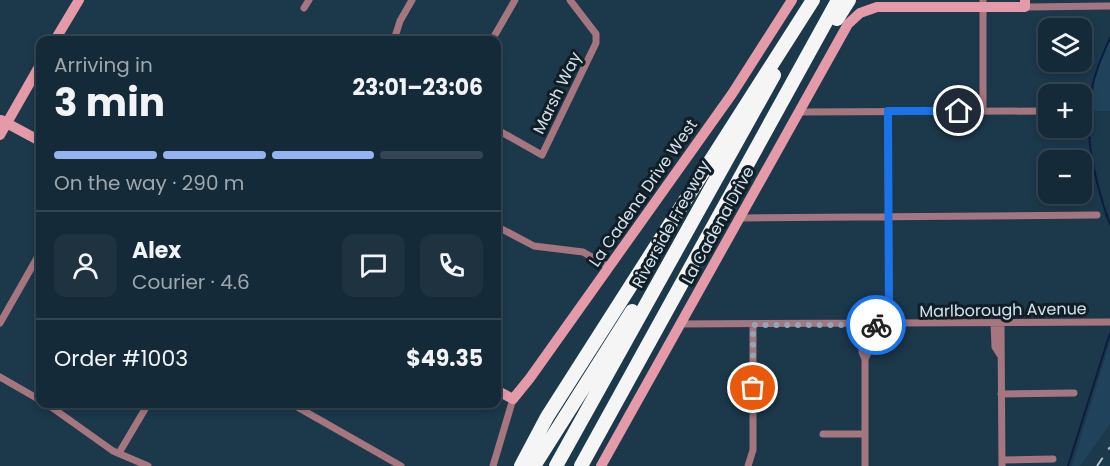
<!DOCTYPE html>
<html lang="en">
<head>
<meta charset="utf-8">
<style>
	body { margin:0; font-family:Poppins,sans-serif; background:#1e3240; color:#f1f3f6; height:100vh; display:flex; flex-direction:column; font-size:22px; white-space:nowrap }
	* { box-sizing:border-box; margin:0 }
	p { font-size:20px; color:#9da7ae }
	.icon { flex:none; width:33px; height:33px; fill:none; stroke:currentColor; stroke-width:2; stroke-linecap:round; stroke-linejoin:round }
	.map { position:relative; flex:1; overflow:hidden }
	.sheet { position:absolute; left:36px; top:36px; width:465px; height:372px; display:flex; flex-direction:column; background:#152a38; border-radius:12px; box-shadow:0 3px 9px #0003,0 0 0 2px #344653 }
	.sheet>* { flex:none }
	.fabs { position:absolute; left:1038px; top:18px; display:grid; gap:12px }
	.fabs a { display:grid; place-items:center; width:54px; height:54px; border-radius:12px; background:#152a38; box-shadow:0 3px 9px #0003,0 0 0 2px #344653; font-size:30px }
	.pin { position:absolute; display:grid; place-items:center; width:51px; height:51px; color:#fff; margin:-26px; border:3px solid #fff; border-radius:50%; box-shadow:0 2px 6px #0007 }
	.courier { position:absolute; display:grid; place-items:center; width:60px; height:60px; margin:-30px; border:4px solid #1a73e8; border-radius:50%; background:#fff; color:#222; box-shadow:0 2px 8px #0007 }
	.head em { font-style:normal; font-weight:700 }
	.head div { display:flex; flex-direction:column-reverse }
	.head { display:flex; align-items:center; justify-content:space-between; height:102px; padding:0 18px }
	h1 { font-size:39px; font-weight:700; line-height:45px }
	.bar { display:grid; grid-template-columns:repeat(4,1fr); gap:9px 6px; align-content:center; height:72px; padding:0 18px }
	.bar i { height:8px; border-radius:4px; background:#344653 }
	.bar .active { background:#95b2f1 }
	.bar p { grid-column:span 4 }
	.line { display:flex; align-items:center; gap:15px; padding:0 18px; border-top:2px solid #344653 }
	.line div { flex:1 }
	.round { display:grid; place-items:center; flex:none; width:63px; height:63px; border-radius:12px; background:#1e3240 }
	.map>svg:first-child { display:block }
	.built { fill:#20435b }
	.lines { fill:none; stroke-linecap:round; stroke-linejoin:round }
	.stream { stroke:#0c1d41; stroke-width:2 }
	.street { stroke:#a5767f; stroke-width:7 }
	.secondary { stroke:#e49aa9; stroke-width:10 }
	.highway { stroke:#f5f5f5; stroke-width:14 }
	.rail { stroke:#afc1cf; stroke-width:2; stroke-dasharray:10 10; stroke-linecap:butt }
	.done { stroke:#92a6b6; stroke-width:6; stroke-dasharray:0 10.8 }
	.route { stroke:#1a73e8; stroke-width:8 }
	.labels { text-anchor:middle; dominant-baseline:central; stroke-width:6; stroke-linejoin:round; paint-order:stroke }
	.street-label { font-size:16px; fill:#d2e2ef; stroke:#121e26 }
</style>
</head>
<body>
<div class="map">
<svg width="1110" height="466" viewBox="0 0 1110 466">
	<rect width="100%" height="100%" fill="#1c384b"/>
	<path class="built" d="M1110,38V111H1092L1096,70Z
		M1110,342V424L1080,466H1072Z"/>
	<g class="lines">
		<path class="stream" d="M1110,38C1101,58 1093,77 1090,99C1084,139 1097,188 1110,225
			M1068,466L1110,333"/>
		<path class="street" d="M983,0V111
			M1025,7L1110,6
			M304,8L309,0
			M394,40L400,21L412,0
			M492,40L515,0
			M888,111L889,325
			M799,112L1048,111
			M496,129L542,155L596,43V34L570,0
			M739,218L1097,215
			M496,226L534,246L583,252L609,267
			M0,323L37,258L40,260
			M994,323L995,347L1000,355
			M1001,323L1002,466
			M679,324L1110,322
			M861,325L862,352L865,359V466
			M865,359L868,353L869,325
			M0,377L40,400
			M1001,394L1074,393
			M47,404L113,451L148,466
			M292,404L401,466
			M823,434H865
			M119,453L148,404
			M1002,460L1053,459
			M493,466L513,399
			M748,466L753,450V325"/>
		<path class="secondary" d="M55,40L79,0
			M1,120L40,141
			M0,135L40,65
			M496,390L513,399L530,378L732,94L792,0
			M601,466L848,24L860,13L877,7H1025V0"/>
		<path class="highway" d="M837,19L849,0
			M521,466L547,417L813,0
			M534,466L632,311
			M556,466L774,75
			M581,466L838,0"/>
		<path class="rail" d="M1097,466L1110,447"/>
	</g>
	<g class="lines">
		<path class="done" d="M753,388V325H876"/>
		<path class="route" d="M876,325H889L888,111H959"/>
	</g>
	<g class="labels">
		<g class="street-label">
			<text transform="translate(557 93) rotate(-64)">Marsh Way</text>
			<text transform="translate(643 193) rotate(-55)">La Cadena Drive West</text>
			<text transform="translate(671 224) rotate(-61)">Riverside Freeway</text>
			<text transform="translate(718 225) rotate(-61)">La Cadena Drive</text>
			<text transform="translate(1003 310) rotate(-1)">Marlborough Avenue</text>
		</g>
	</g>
</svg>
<div class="fabs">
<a><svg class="icon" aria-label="layers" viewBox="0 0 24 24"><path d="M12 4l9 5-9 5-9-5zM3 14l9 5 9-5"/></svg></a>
<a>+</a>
<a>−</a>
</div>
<div class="pin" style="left:753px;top:388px;background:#ea580c"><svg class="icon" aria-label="bag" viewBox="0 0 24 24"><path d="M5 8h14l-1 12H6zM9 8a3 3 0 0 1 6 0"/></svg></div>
<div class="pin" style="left:959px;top:111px;background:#1f2937"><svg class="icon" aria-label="home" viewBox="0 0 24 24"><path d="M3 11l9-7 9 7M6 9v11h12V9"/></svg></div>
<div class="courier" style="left:876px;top:325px"><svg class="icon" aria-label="bike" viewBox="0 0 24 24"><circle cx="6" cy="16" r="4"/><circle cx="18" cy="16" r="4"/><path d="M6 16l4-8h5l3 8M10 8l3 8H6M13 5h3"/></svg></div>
<section class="sheet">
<div class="head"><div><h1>3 min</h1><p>Arriving in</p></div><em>23:01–23:06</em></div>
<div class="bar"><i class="active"></i><i class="active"></i><i class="active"></i><i></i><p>On the way · 290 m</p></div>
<div class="line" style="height:108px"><a class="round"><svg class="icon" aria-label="person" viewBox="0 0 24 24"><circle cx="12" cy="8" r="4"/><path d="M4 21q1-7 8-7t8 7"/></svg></a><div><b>Alex</b><p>Courier · 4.6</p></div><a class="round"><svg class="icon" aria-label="chat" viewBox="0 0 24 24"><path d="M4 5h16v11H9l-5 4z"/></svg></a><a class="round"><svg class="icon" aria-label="phone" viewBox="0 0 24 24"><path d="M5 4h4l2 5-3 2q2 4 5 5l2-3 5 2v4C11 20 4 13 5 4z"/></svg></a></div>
<div class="line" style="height:78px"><div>Order #1003</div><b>$49.35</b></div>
</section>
</div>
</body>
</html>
